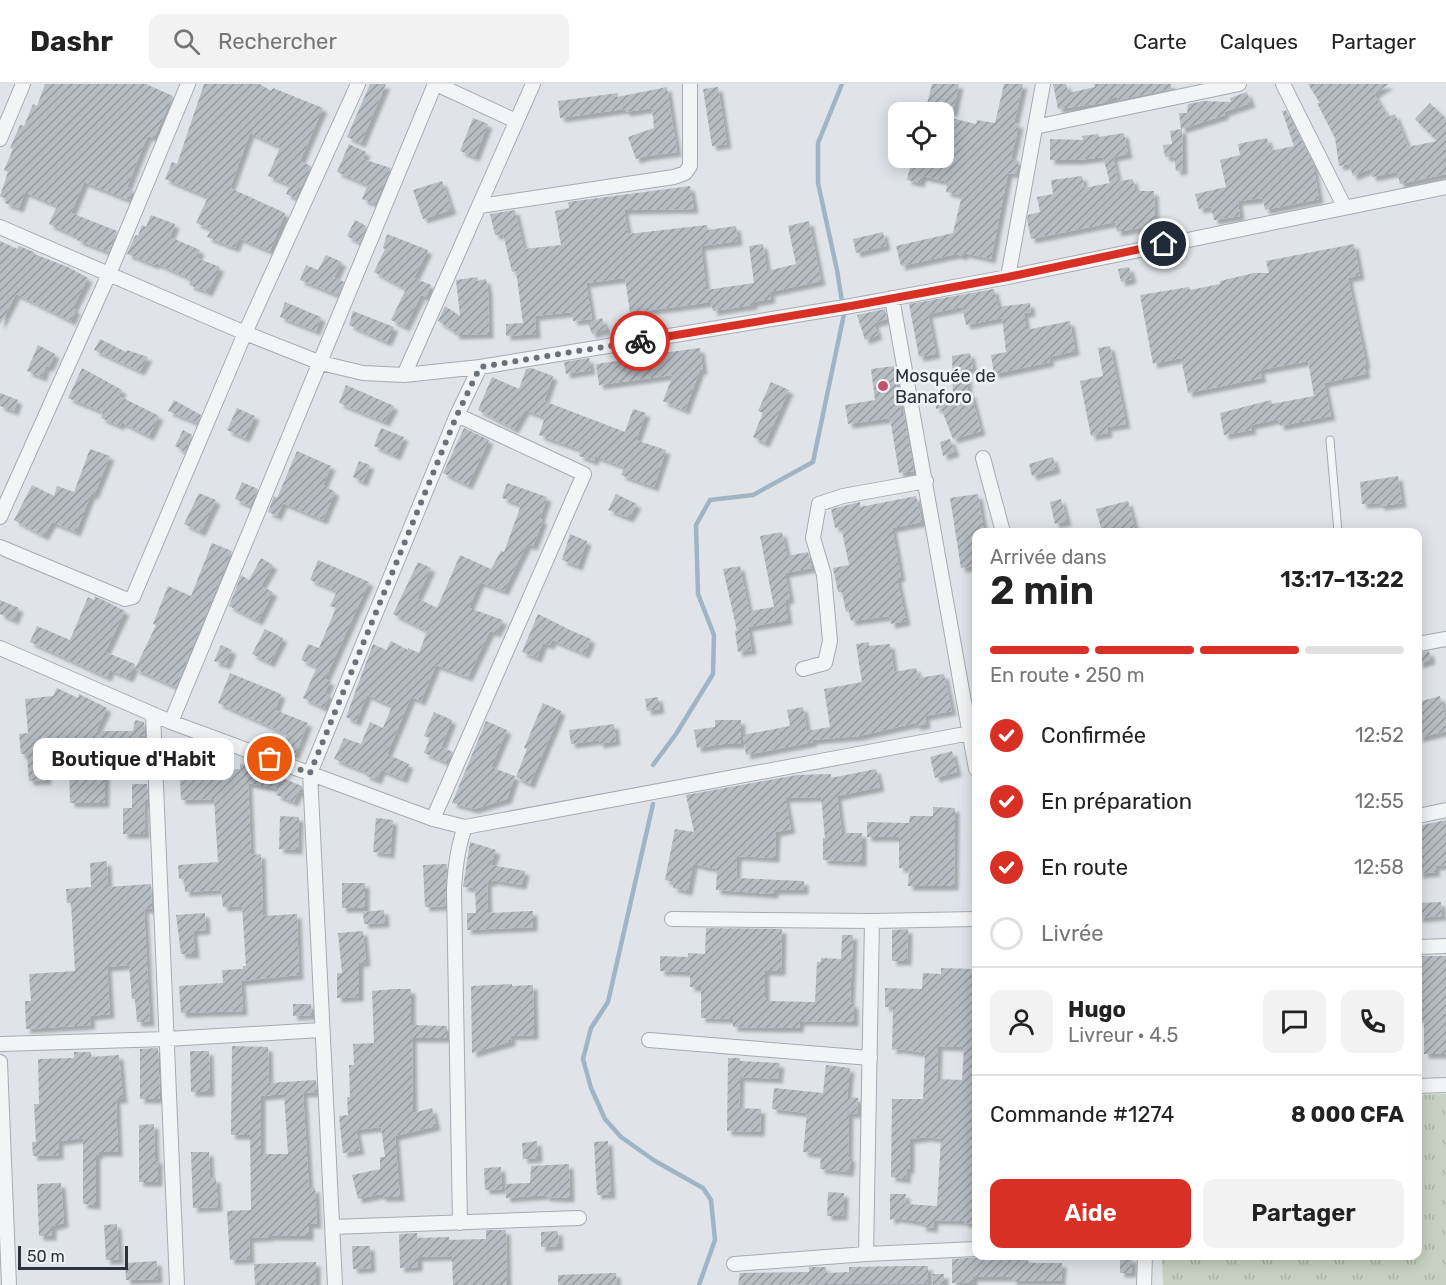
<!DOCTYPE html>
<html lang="fr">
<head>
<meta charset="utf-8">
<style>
	body { margin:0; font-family:Rubik,sans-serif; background:#f2f2f2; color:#222; height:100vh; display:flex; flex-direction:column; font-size:22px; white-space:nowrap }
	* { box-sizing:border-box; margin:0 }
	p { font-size:20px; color:#767676 }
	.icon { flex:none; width:33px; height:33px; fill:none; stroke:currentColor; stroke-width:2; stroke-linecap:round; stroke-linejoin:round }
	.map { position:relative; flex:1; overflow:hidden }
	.sheet { position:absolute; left:972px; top:444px; width:450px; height:732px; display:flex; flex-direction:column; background:#fff; border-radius:12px; box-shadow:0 3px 15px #0003 }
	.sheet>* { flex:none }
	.tools { position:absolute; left:888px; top:18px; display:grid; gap:12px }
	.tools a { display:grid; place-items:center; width:66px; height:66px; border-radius:12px; background:#fff; box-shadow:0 3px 15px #0003; font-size:30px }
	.scale { position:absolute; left:18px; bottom:15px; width:110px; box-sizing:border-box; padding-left:6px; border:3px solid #2a333d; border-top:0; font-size:16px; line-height:21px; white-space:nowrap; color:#2a333d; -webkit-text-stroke:4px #f0f2f5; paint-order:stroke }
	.pin { position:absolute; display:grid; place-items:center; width:51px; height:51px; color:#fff; margin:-26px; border:3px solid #fff; border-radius:50%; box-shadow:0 2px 6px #0007 }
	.courier { position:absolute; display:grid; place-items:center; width:60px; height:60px; margin:-30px; border:4px solid #d93025; border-radius:50%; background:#fff; color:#222; box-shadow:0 2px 8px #0007 }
	.bubble { position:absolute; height:42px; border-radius:12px; background:#fff; box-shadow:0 3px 15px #0003; font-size:20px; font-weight:600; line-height:42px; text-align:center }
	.headline em { font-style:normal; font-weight:600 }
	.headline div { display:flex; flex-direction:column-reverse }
	.headline { display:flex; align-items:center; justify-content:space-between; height:102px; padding:0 18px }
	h1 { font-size:39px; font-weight:600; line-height:45px }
	.bar { display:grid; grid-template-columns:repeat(4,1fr); gap:9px 6px; align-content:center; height:72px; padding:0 18px }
	.bar i { height:8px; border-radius:4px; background:#e0e0e0 }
	.bar .current { background:#d93025 }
	.bar p { grid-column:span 4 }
	.line { display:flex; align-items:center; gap:15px; padding:0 18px; border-top:2px solid #e0e0e0 }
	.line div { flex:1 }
	.round { display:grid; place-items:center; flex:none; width:63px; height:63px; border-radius:12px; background:#f2f2f2 }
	ol { padding:0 18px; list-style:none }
	li { display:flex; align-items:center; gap:18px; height:66px }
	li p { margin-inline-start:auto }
	li .icon { padding:6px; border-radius:50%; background:#d93025; color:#fff; stroke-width:4 }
	li:last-child { color:#767676 }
	li i { width:33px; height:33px; border:3px solid #e0e0e0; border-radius:50% }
	.primary-button { display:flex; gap:12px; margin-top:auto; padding:12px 18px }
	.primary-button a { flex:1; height:69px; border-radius:12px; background:#d93025; color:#fff; font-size:24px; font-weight:600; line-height:69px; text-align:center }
	.primary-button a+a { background:#f2f2f2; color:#222 }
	header { display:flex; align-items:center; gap:36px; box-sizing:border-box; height:84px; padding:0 30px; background:#fff; border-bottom:2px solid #e0e0e0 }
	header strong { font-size:28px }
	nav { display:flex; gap:33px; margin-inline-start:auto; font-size:21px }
	.search { width:420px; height:54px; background:#f2f2f2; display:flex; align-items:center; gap:15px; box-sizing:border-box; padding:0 21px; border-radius:12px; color:#767676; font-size:22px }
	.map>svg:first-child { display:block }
	.park { fill:url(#park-tufts) }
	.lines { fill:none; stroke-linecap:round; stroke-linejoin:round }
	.stream { stroke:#9fb4c4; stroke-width:4.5 }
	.building { fill:url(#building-hatch); fill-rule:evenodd; filter:url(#shadow) }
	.lane-casing { stroke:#a6abb1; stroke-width:9 }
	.street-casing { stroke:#a6abb1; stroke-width:16 }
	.lane { stroke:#f3f4f6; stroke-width:7 }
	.street { stroke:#f3f4f6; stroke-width:14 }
	.done { stroke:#6a7179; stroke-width:6; stroke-dasharray:0 10.8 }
	.route { stroke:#d93025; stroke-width:8 }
	.poi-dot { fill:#c0526b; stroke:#f0f2f5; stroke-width:2 }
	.labels { text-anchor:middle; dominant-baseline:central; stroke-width:5; stroke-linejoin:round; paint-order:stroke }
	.poi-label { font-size:18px; fill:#2a333d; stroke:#f0f2f5; text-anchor:start }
</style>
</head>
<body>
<header>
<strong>Dashr</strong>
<div class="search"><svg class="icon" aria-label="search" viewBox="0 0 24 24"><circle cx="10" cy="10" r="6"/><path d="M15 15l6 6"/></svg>Rechercher</div>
<nav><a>Carte</a><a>Calques</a><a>Partager</a></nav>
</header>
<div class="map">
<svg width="1446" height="1201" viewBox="0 0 1446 1201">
	<defs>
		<pattern id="park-tufts" width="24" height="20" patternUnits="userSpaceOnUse" patternTransform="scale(1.5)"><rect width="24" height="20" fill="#c7d1c2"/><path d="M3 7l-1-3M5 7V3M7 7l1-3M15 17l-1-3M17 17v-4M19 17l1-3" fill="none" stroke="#abb4a8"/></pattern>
		<pattern id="building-hatch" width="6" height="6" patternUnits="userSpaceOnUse" patternTransform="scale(1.5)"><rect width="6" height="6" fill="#b8bdc4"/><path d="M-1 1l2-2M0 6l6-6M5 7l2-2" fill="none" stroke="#969aa0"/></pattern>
		<filter id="shadow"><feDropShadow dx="4.5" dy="4.5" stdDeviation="1.5" flood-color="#0004"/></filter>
	</defs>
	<rect width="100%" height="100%" fill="#e0e4e8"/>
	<path class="park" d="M1446,1010V1201H1163L1162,1172H1418V1011Z"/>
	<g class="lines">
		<path class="stream" d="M653,681L676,650L713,590L714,551L698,510L696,441L710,416L753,411L813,378L844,230L837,186L818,99V59L842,0
			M653,720L608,918L591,944L583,975L591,1004L605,1035L621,1053L655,1077L703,1104L711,1116L715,1156L699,1201"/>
	</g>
	<path class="building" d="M45,0H146L173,12L154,54L148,52L144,60L127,103L133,106L129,116L84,98L71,129L117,147L109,168L77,156L78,153L49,140L57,122L25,108L19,124L5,119L6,115L0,112L8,88L4,86L13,65L10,64L20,41L24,42L33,20L37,22Z
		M204,0H260L271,7L273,4L323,24L300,77L311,82L296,114L286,110L290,101L268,92L280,63L250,49L230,104L285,129L270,167L239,154L235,164L207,153L211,145L196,139L208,113L165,95L172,78L177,80Z
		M370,0H386L361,59L347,53Z
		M932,0H959L953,28H925Z
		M1004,0H1023L1014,39L1019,40L1011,75L1019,77L1016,90L1008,89L991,175L964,169L963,172L956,170L901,182L896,162L953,149L961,115V111L946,108L948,98L922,92L920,99L907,96L911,79L916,80L917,74H944V32L976,40L977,36L995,39Z
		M1053,0H1066L1068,9L1095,3L1094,0H1171V5L1118,16L1117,12L1103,19L1058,25Z
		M1308,0H1389L1374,10L1388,33L1395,30L1408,63L1437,57L1415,35L1430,19L1446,35V90L1400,100L1397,88L1372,93L1370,85L1353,92L1349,80L1339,82L1335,54L1317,19H1320Z
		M667,3L677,68L646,72L636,75L628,53L654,44L652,24L625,28V25L560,34L558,17L618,9L617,13Z
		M718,3L727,60L712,62L703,5Z
		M1247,8L1251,19L1224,28L1225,31L1181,45L1179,29H1187L1188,20L1204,17L1231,18L1230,14Z
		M1286,26L1313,79L1319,115L1265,126L1263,114L1238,117L1240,132L1214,136L1211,123L1199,125L1195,110L1226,103L1220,76L1240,71L1238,60L1267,54L1270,67L1294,62L1282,27Z
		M473,34L488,40L475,73L460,67Z
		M1182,45L1183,86L1176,87L1174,72L1165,73L1163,61L1172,60L1170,47Z
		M1124,49L1128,70L1113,73L1118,97L1113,98L1133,95L1135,107H1154L1155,141L1117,148L1115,138L1031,155L1027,136L1028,131L1040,128L1037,113L1053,110L1051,96L1082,92L1084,104L1110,99L1103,73L1078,76H1050V55L1083,56L1082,52L1098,50L1099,53Z
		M349,60L366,68L363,75L391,84L375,120L362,115L368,101L337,88Z
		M442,97L452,126L423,135L413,106Z
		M690,102L694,125L624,126L628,150L707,141L708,146L736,142L738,157L701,162L706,206L754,199L749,162L763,160L767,187L796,180L788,142L809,137L821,197L770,208L771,215L753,218V221L713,227L711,218L630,229L625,194L586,199L592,235L573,237L572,228L535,232L536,250L506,252V240L523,239L516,187L512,188L503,150L495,151L490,130L515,126L524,165L561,161L555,127L569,124L568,118Z
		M151,131L175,140L170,153L200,166L197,174L220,183L208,208L189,201L191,195L156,179L155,181L127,170L134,154L136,151L138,152L142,141L146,143Z
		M355,136L366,142L360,159L347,152Z
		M883,148L886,162L856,169L853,155Z
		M387,150L428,166L414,194L431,201L426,213L421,211L405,243L391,236L406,205L374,188L385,165L383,164Z
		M0,157L17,165L19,162L34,168V170L68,183L88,194L73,224L76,226L71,237L16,210L0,241Z
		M1354,160L1360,191L1348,194L1366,280L1364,281L1366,290L1324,299L1331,332L1280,342L1278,335L1251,341L1252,346L1224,351L1220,329L1271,316L1272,320L1314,312L1308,277L1260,286L1262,294L1188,309L1181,274L1153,280L1140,211L1189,203L1190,206L1220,200V197L1254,189H1269L1266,177Z
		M326,171L342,178L334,194L344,198L338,211L300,196L306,181L318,186Z
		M1129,183L1132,195L1121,198L1118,185Z
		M478,193L477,197L486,195L488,207L489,250L455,251V248L438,237L445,222L460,232L456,196Z
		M994,205L998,223L1030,219L1031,228L1024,229L1026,246L1070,237L1075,267L1049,273L1050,278L994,290L991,271L1006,268L1002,234L966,241L962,223L928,230L936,270L919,273L909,220Z
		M285,218L321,233L316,247L280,233Z
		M885,225L887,235L874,239L878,251L865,256L857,231Z
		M353,227L394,243L387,258L349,241Z
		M602,234L606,245L592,250L588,239Z
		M100,255L126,268L127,266L148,273L140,287L94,266Z
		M38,261L55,270L49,283L46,282L42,293L27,287Z
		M1110,262L1126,340L1107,343L1108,349L1091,352L1080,297L1103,292L1098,264Z
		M700,264L703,286H700L685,326L663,317L673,291L599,301L596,280L624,276V274Z
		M970,269L973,284L967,285L968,309H971L981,347L953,355L941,324L936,325L935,311L953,309L952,272Z
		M589,274L591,286L566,290L564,278Z
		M894,282L901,330H904L914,387L899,389L890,334L848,340L845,321L875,316L871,285Z
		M82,284L122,306L119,312L159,332L149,352L121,338L120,342L101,334L103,328L68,314Z
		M531,284L553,292L544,317L625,348L633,325L646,329L636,356L666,366L654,403L621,391L624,383L595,372L594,377L579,372L581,366L539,351L545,333L525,326L514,345L478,326L492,293L519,305L526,285Z
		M771,298L789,306L765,359L753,353L763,329L758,327Z
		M346,301L394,322L385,338L339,319Z
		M0,309L18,316L14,327L0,322Z
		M174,316L201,331L197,339L168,327Z
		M237,324L255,332L245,354L227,346Z
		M381,344L404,353L396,372L374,362Z
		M464,344L489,356L468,401L443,389Z
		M183,346L192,351L185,368L175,362Z
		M950,355L955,368L943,372L940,358Z
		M90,365L110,372L94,411L91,410L76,448L52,438L44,452L14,436L32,401L54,412L57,402L74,408Z
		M297,367L331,382L323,401L335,408L323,436L283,419L277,432L268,428L274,412L277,414Z
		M1053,373L1056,385L1032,392L1029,380Z
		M359,377L370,381L363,398L353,393Z
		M1398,392L1402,419L1380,422V419L1362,420L1360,398Z
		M242,398L258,405L250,422L235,415Z
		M507,399L547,413L540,435L543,436L533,462L527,460L504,507L480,498L469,524L503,536L496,549L490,547L468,593L436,581L421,617L411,613L387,670L409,680L403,695L381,686L377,696L365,691L366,688L334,675L344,654L361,660L370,638L383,644L392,622L367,611L356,638L346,633L373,560L386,566L391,557L408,566V564L419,569L427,547L393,530L418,478L431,484L417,514L437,524L460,471L491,485L501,467L504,468L521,421L502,414Z
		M199,409L216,416L201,448L184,440Z
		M616,410L637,420L629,434L608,426Z
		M978,410L984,448H976V482L961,484L950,414Z
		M916,412L922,438L892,444L901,493L897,494L906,537L891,540L889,532L851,537L849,527L846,528L842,508H838L833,484L849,481L841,443L835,444L831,425L860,418V423Z
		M1061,415L1067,437L1055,440L1050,418Z
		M1128,417L1136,448H1102L1096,425Z
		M782,448L787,472L808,468L812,484L785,489L790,515L785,516L788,536L748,543L752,566L738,568L735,547H737L723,485L740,482L749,527L774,523L760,452Z
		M570,450L587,457L578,482L562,476Z
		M212,459L232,467L176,603L135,585L156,541L153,540L168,502L191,512Z
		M261,474L273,481L261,502L273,508L258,537L229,522L241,491L249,496Z
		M318,476L369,498L325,595L330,597L325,609L329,611L324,624L303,614L317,583L301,576L308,560L319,564L336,524L330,522L337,507L310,496Z
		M95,512L125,527L105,568L135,580L129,594L110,586L107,593L30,558L37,542L70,556L88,513L94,516Z
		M0,516L19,524L14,536L0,530Z
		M538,530L570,546L591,555L585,570L552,556L550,561L543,559L537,574L522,568Z
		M265,545L283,554L270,579L252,570Z
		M869,558V562L890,560L894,588L916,584L918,594L944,590L952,627L925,632L926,640L916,642L915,639L859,652L812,656L813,658L746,671L743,651L790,642L787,626L803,623L807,647L830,643L824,605L862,598L856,560Z
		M221,561L232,566L226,581L214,577Z
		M1429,567L1431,576L1418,580V569Z
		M230,589L281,610L275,626L308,639L295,671L281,666L287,650L218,619Z
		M57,604L78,614L79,610L107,624L96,647H133L135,636L144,638L145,652L137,650L138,677L105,678V719H70L69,681L46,683L47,696L29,697L27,670H21L19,650L28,649L25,615L53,612Z
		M1440,612L1446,636V647L1418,654V618Z
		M658,613L660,625L647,627L645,615Z
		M543,619L561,627L530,700L516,693L527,665L524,664Z
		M434,628L452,636L441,663L453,668L448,679L424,669L430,654L424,652Z
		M715,636H741V660H723L697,664L694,646L715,643Z
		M486,637L507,646L491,683L515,692L507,715L474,725L452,719Z
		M614,640L616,657L599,660V656L571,660L569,646Z
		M952,667L957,688L935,694L930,673Z
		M240,680L265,685V687L302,702V709L298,708L294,718L276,711L279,705L248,699L251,771L261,770L263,832L297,830L299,891L241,897L243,927L181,929L179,902L223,899L222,886L243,885V882H246L242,822L223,823L221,806L185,808L184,795H179L178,781L218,778L214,715L181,716L180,696L215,694L214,687L240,685Z
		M876,685L880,703L837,712L842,749H862V778L823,776V754H825L821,713L785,714L791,745L776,748L775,774L737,772L736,794L804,797V806H774V810L716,806L717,785L693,780L688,807L673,804L674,798L665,796L675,745L694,748L686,711L797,691L831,690V694Z
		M132,700H147L148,719H144L145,750H123V724H132Z
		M933,723L955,724L954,802H908L909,784H899V753H867V738L909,739L910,732H933Z
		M280,732L299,733L298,766L279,765Z
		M376,734L393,736L390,770L373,768Z
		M1446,736V781L1435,782L1436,788L1418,790V742Z
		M470,758L496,766L491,781L525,787L522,801L492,796V798H487L488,829L533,827V843L467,846V829H476L475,804L463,803Z
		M107,777L108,803L151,800L152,824L144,825L150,938H137L135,915H132L129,881L107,883L110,930L90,932L91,941L26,945L25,917H31L29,890L75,887L71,819H67L66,805L91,803L90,779Z
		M447,780L445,822L425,823L423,781Z
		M342,799H365V824H342Z
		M1441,818L1442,832L1418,834V819Z
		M384,826L385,839L364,840L363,828Z
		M205,829L206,846L193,847L195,870H181L176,831Z
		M706,844L782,845L781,887H765V914H768V917L815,918L817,878H821V874L841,875L842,851H853L850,919L854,920V938L800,937L799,944H779L733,943V935L701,934V903H690V888L660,887V872L688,873V869L705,870Z
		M908,845L907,877H892V846Z
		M363,847L366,878L359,879V913L337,914V889H342L338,849Z
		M1418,872H1446V970H1424V939H1420V906H1418Z
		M941,884L976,885V1140L964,1139V1137L934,1136L933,1144L922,1143V1138L896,1134L890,1136V1110H906L905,1120L937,1122L941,1055L927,1053L910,1055V1085H907L906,1095L891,1093L892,1015H923L925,969L899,965L892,966L893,923H885V904L922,905L923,889L941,890ZM938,962L964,963L962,996L937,995Z
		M512,900V902L533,901L534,951L510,952L512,957L472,969L471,902Z
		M395,905H411V941L447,942V954H412L413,1029L432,1024L436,1042L395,1052L400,1113H381V1110L358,1115L352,1091L380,1085V1073H385L381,1043L356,1046L360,1066L343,1069L339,1032L348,1031L347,1013H350L349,981H354L353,960L374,959L372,907Z
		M293,920H311L312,931L293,932Z
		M232,962L268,963L269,999L316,996L317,1008L303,1009L309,1104H315L317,1140H309V1152H269V1153L249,1154L250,1175L230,1176L227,1127L251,1126L250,1051H231ZM284,1010L288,1070H261V1012Z
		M158,964L160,1015H140V965Z
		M190,967H209L210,1008H191Z
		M74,968H91V973L119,971L123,1015H116L118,1068H99V1070L96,1071V1121L83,1120V1054L59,1057V1071L33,1072L32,1058H36L34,1020H39L38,975L74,974Z
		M728,974H740V977L780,979L778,995L740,993L739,1024L761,1025L760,1048L727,1047Z
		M826,981L850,984L847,1013L858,1014L857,1030L849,1029L848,1073L851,1074L849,1088L820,1085L821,1070L803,1068L807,1029L772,1025L774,1004L823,1009Z
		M154,1040L155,1076L158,1075V1098H139V1041Z
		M537,1057L538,1074L523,1075L522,1059Z
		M608,1057L611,1110L597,1111L594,1058Z
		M191,1068H209L210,1095L216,1094L218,1123L193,1124Z
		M569,1080L570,1114L546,1113V1111L506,1114L505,1100L530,1099L531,1082Z
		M501,1083L502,1105L485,1106L484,1084Z
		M61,1099L64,1139L52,1142V1152H39L37,1100Z
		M828,1108L844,1109L843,1132H827Z
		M117,1140L119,1176H106L104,1141Z
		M486,1146H506L507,1201H453L452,1172L418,1173V1183L400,1184L399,1150L417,1149V1154L449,1153V1156L486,1155Z
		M558,1147L559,1162L541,1163V1148Z
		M352,1162H370L371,1184L353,1185Z
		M982,1173L1028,1175V1179H1062L1061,1197H1012V1193H973V1199H952V1175Z
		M1120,1174H1132V1189H1120Z
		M157,1177L158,1195L126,1196L125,1179Z
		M316,1178V1201H255L254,1180Z
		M908,1182H928V1199L738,1201L740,1189L809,1188V1183H826V1189L849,1188V1183Z
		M616,1189L617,1201H558V1191Z
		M933,1190H944V1201H933Z"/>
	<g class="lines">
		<g class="lane-casing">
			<path id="lane" d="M1330,356L1338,448"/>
		</g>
		<g class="street-casing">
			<path id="street" d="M436,0L516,37
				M1283,0L1344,122
				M1035,43L1239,0
				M0,55L23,0
				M480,122L674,93L685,89L690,82V0
				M0,143L245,249L321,279L363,289L404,291L480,283L851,222L1008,193L1446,103
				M1008,193L1043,0
				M892,214L976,685
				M404,291L533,0
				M983,374L1003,448
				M0,433L109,190L188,0
				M0,463L125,515L133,513L245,249L358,0
				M1418,560L1446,555
				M0,564L171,638L433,735L465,743L976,648
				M803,585L825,579L830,557L824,491L813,454L819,420L843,412L926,397
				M153,630L177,1201
				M171,638L435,0
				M1418,732L1446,726
				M433,735L584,390L457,331
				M672,835L872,837L976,835
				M1418,863L1446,862
				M649,956L870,974
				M0,960L167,955L321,946
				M0,978L9,1201
				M1418,1002L1446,1001
				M460,1139L454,806C455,784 457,764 465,743
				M332,1143L579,1134
				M866,1170L872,837
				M734,1180L866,1170L976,1165
				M335,1201L310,689L457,331L480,283
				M1144,1201L1145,1172"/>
		</g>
		<use href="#lane" class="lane"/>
		<use href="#street" class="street"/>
	</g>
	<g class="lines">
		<path class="done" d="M270,675L310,689L457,331L480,283L640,257"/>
		<path class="route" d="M640,257L851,222L1008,193L1164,160"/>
	</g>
	<circle class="poi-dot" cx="883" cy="302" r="6"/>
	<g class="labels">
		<g class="poi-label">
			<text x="895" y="292">Mosquée de<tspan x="895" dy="21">Banaforo</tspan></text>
		</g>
	</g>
</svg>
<div class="tools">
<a><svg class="icon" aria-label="locate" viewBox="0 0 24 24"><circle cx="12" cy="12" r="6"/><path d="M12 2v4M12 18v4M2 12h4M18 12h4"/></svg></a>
</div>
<div class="scale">50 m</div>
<div class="pin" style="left:270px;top:675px;background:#ea580c"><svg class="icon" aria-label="bag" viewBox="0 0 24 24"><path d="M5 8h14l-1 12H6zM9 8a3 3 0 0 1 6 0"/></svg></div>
<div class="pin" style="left:1164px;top:160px;background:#1f2937"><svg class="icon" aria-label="home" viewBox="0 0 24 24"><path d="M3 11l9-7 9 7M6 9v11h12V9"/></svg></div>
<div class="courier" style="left:640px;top:257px"><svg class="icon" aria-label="bike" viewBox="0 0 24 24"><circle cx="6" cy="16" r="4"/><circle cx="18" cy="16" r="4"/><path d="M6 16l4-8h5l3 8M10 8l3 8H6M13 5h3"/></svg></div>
<div class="bubble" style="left:33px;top:654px;width:201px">Boutique d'Habit</div>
<section class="sheet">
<div class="headline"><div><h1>2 min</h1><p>Arrivée dans</p></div><em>13:17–13:22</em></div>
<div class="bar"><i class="current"></i><i class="current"></i><i class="current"></i><i></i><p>En route · 250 m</p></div>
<ol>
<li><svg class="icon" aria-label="check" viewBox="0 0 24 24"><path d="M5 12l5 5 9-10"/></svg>Confirmée<p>12:52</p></li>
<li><svg class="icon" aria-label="check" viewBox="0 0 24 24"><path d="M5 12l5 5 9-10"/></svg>En préparation<p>12:55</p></li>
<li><svg class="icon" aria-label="check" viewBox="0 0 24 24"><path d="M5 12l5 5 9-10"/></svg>En route<p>12:58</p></li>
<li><i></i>Livrée</li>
</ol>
<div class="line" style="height:108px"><a class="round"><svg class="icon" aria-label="person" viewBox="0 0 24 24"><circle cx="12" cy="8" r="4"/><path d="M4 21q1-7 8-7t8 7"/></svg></a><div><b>Hugo</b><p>Livreur · 4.5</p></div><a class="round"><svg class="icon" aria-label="chat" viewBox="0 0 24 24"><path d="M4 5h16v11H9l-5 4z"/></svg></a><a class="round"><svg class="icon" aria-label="phone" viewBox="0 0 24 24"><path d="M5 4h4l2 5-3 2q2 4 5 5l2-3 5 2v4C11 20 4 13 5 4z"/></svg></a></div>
<div class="line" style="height:78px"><div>Commande #1274</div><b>8 000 CFA</b></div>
<div class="primary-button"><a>Aide</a><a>Partager</a></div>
</section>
</div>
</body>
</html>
